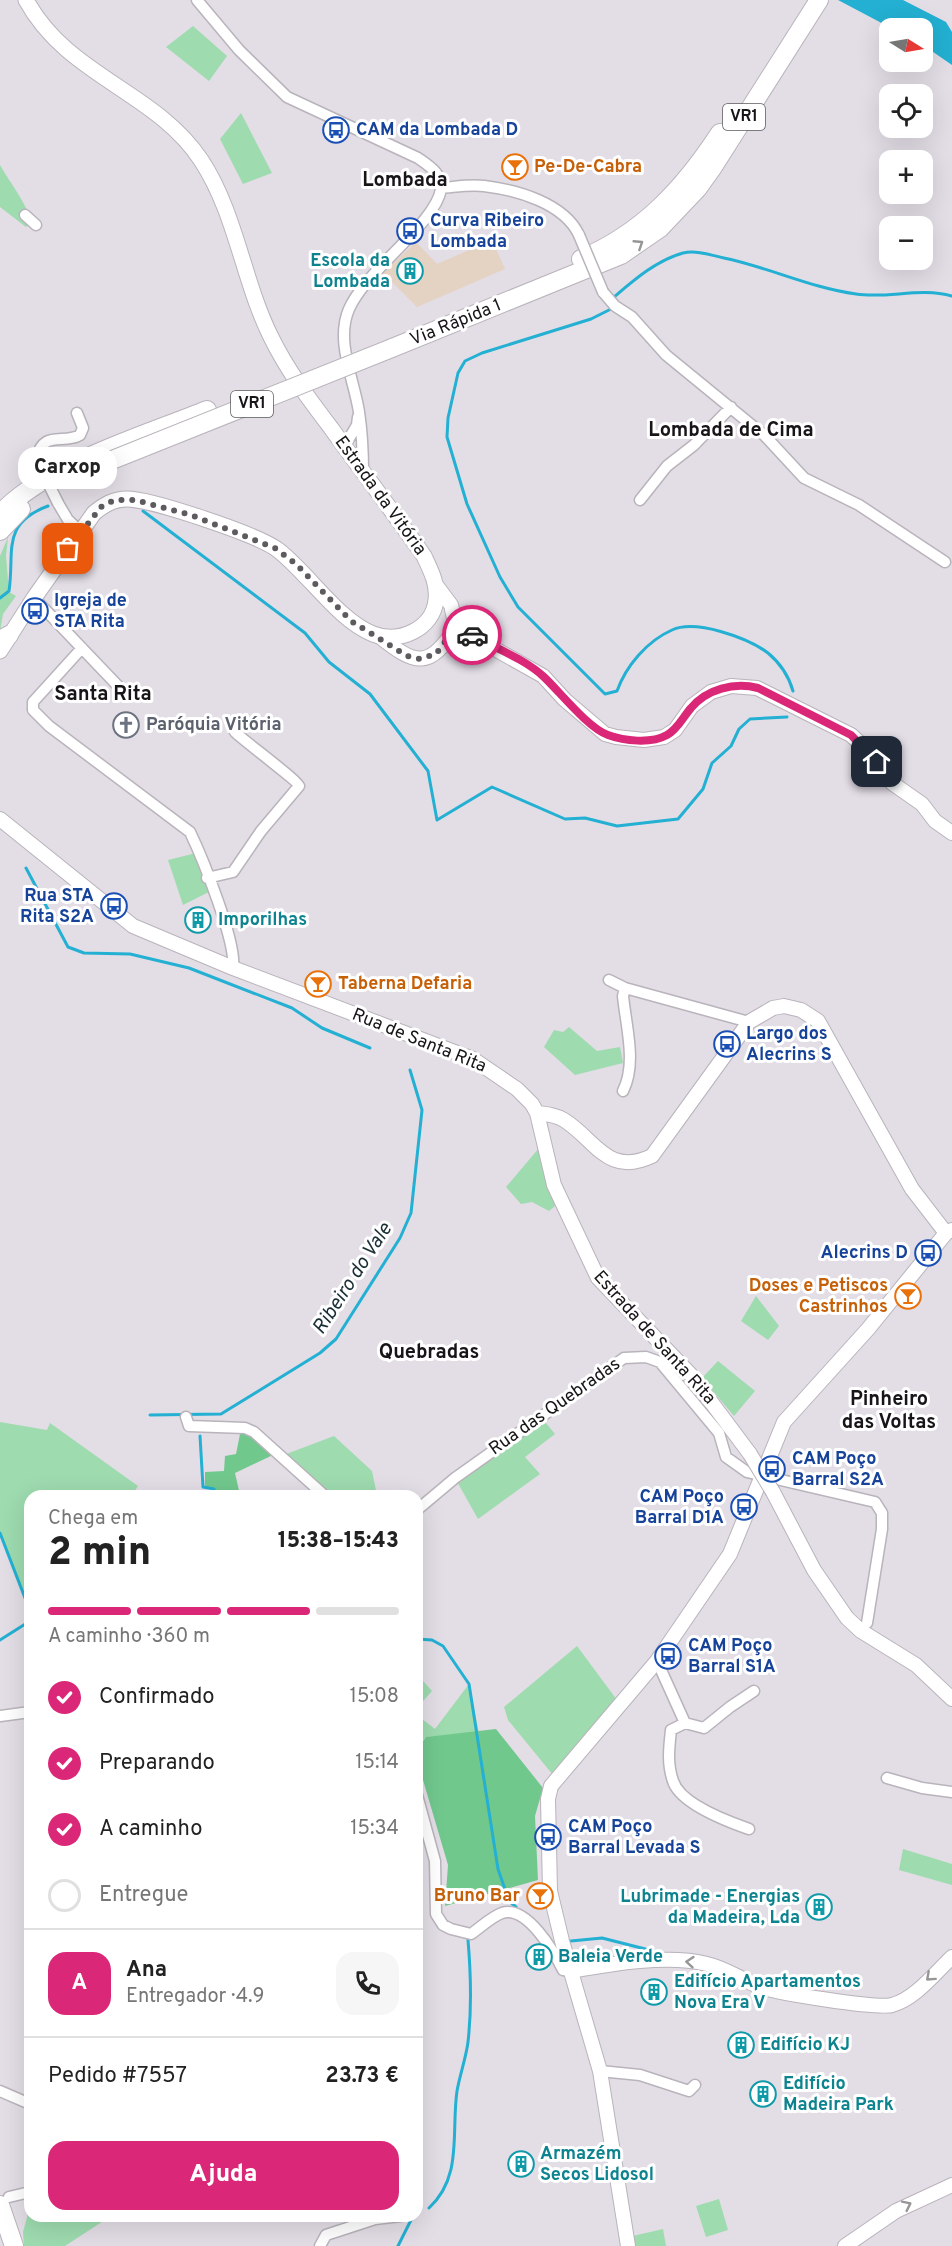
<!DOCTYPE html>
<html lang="pt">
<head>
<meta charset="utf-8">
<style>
	body { margin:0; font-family:Overpass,sans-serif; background:#f6f6f6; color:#222; height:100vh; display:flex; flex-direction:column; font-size:22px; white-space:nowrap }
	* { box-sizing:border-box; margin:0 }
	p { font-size:20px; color:#767676 }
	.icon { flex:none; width:33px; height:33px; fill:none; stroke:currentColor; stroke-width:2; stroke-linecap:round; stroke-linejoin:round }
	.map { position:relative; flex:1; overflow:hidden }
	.details { position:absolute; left:24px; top:1490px; width:399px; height:732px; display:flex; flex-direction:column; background:#fff; border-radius:18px; box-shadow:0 6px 24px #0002 }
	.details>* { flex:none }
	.needle { width:39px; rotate:101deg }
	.tools { position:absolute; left:879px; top:18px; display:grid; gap:12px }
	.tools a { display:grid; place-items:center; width:54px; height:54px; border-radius:12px; background:#fff; box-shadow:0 6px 24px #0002; font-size:30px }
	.pin { position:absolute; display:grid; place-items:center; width:51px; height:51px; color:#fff; margin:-26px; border-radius:12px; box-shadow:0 3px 9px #0006 }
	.courier { position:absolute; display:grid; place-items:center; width:60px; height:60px; margin:-30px; border:4px solid #db2777; border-radius:50%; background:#fff; color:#222; box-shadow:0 2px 8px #0007 }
	.bubble { position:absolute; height:42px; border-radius:18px; background:#fff; box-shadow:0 6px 24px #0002; font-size:20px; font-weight:800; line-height:42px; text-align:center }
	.overview em { font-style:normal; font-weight:800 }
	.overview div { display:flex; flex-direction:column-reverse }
	.overview { display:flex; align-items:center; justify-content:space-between; height:102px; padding:0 24px }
	h1 { font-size:39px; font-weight:800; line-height:45px }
	.bar { display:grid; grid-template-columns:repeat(4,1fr); gap:9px 6px; align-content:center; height:72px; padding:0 24px }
	.bar i { height:8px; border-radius:4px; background:#e0e0e0 }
	.bar .current { background:#db2777 }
	.bar p { grid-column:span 4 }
	.line { display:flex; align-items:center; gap:15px; padding:0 24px; border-top:2px solid #e0e0e0 }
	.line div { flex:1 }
	.round { display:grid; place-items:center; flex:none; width:63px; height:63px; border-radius:18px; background:#f6f6f6 }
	ol { padding:0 24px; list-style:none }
	li { display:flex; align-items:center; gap:18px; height:66px }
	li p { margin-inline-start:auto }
	li .icon { padding:6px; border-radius:50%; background:#db2777; color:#fff; stroke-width:4 }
	li:last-child { color:#767676 }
	li i { width:33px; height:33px; border:3px solid #e0e0e0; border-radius:50% }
	.action { display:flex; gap:12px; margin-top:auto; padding:12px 24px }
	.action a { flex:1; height:69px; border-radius:18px; background:#db2777; color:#fff; font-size:24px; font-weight:800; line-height:69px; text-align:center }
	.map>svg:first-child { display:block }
	.education { fill:#e4d3c2 }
	.green { fill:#9edbaf }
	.forest { fill:#71c88d }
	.water { fill:#23b0d2 }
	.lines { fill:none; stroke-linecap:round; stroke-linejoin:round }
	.stream { stroke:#23b0d2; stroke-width:3 }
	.minor-casing { stroke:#b9b3bb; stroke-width:13 }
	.tertiary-casing { stroke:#b9b3bb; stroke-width:16 }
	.secondary-casing { stroke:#b9b3bb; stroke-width:17 }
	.trunk-casing { stroke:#b9b3bb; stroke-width:20 }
	.minor { stroke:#fff; stroke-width:10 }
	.tertiary { stroke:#fff; stroke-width:14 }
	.secondary { stroke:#fff; stroke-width:15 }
	.trunk { stroke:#fff; stroke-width:18 }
	.minor-bridge-casing { stroke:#b9b3bb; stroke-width:13; stroke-linecap:butt }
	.tertiary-bridge-casing { stroke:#b9b3bb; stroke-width:16; stroke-linecap:butt }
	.trunk-bridge-casing { stroke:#b9b3bb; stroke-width:20; stroke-linecap:butt }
	.minor-bridge { stroke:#fff; stroke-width:10 }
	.tertiary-bridge { stroke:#fff; stroke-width:14 }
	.trunk-bridge { stroke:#fff; stroke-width:18 }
	.oneway { stroke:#979697 }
	.done { stroke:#5e5b5f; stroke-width:6; stroke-dasharray:0 10.8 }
	.route { stroke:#db2777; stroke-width:8 }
	.labels { text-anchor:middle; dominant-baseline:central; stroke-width:6; stroke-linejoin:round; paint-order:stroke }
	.shield { fill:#fff; stroke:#5d5b5d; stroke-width:1.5 }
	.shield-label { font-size:16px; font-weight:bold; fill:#171517 }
	.transit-label { font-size:18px; font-weight:bold; fill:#164399; stroke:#fff; text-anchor:start }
	.food-label { font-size:18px; font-weight:bold; fill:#c56008; stroke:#fff; text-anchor:start }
	.culture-label { font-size:18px; font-weight:bold; fill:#0d838f; stroke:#fff; text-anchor:start }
	.street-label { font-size:18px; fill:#171517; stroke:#fff }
	.worship-label { font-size:18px; font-weight:bold; fill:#5b616d; stroke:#fff; text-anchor:start }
	.neighbourhood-label { font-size:20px; font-weight:bold; fill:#171517; stroke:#fff }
	.water-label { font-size:20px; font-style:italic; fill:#1a2f36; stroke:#fff }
</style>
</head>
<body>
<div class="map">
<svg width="952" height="2246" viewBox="0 0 952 2246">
	<rect width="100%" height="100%" fill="#e3dde6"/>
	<path class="education" d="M492,240L505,269L417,307L383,273L416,242L437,264Z"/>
	<path class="green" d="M193,26L227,56L209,81L166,47Z
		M241,113L272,173L243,184L220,139Z
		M0,165C10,183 26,202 31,221L26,227L0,207Z
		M8,537L6,556L9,592L16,596L3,614L0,631V556Z
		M196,853L209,892L183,905L168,860Z
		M569,1027L597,1051L620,1047L623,1063L575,1075L544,1047L554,1030L563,1032Z
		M539,1148L555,1206L549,1211L532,1202L521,1204L506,1187Z
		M756,1296L779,1326L768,1340L741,1321Z
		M718,1361L755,1391L734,1416L702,1378Z
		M541,1417L555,1434L525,1457L540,1474L478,1519L455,1478Z
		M0,1422L47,1430L50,1423L138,1486L132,1495L30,1496V1609L0,1531Z
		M334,1436L372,1471L377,1495H325L281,1456Z
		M577,1646L617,1700L553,1775L508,1720L504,1707Z
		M417,1674L432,1691L417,1708Z
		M469,1684L479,1733L426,1737L417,1746V1715L435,1729Z
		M903,1849L952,1864V1885L899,1870Z
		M719,2199L728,2230L706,2237L696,2206Z
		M30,2206V2216H111L65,2246H24L23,2232Z
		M663,2229L666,2246H635L633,2236Z"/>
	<path class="forest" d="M245,1432L275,1454L235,1473L240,1495H214L213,1489H205V1472L224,1471L225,1456L236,1454L240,1434Z
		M496,1729L543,1788L535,1816L538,1880L445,1906L448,1865L423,1780L417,1778V1749L426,1737Z"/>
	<path class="water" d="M838,0H903L946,22L952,32V65L923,45L922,28H891Z"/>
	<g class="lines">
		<path class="stream" d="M615,300L614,297C634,280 657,260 683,253C696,250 711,255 724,258C768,267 811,288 856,294C888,299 920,287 952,296
			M611,309L591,319L482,353L465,361L458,373L448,418L447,437L467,504L500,577L518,607L605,694L617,691C626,666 647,641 672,630C696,619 748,638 768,653C780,663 789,677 793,691
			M143,511L305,633L329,662L370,694L428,771L437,820L492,787L565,819L585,818L617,826L678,819L703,789L712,763L731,746L739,729L750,719L787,717
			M0,598L9,591C15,552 0,524 48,506
			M26,868L68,947L84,953L130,954L189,968L292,1008L322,1028L370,1048
			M150,1415L221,1414L320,1353L336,1339L400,1238L411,1213L422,1110L410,1070
			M200,1436L203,1487L214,1489L215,1496
			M0,1533L30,1611
			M417,1639L432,1640L443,1646L469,1684L498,1869L509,1901L516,1907
			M0,1640L30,1621
			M571,1941L602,1938L665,1954
			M429,2208C463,2177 451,2132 457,2091C460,2074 466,2058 468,2042C472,2007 471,1975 468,1940
			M398,2246L412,2218"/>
		<g class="minor-casing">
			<path id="minor" d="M197,0L239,50L287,97L418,158C428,165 443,174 441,189C436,223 366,270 349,309C335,341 354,379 359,412C362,432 363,452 363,472
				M441,188C455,187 470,184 484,186C517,190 564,203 579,235
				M25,215L36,225
				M603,292L615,306L632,317L666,355L765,436L804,478L859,505L945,562
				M344,447L357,425L358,417
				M41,469L37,459C42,429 64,445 80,435L83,428L77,413
				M640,500L667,466L694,445L731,407
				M58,503L68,520L81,532
				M34,598L119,687
				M82,648L33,702V710L49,726L190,832C202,857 237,943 233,968
				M207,878L233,872L261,831L299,786C298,781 244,741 235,732
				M609,980L625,988
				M623,1091C637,1063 626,1027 623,996L625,988L749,1022
				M186,1417L189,1426L245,1428L254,1432L325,1496
				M417,1510L455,1478L624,1358L646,1357L660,1362L719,1433L726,1457L747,1472L875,1502L882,1513V1529L867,1623
				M657,1661L685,1723L671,1730C669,1748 667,1764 673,1781C680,1804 729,1822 749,1829
				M0,1716L30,1712
				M685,1723L704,1728L730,1707L754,1691
				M887,1778L922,1788L952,1792
				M417,1795L435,1861L436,1914L443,1925L451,1929L471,1934C481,1927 491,1917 502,1913C527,1905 554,1952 563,1970L571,1971
				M600,2071L640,2075L689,2091L695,2085
				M0,2091L30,2104
				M9,2197L30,2192
				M320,2246L326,2235L375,2219L401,2216"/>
		</g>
		<g class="tertiary-casing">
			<path id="tertiary" d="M456,627L543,676L565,700L605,734L616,737L644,740L664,737L675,730L692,706L711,692L731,686L757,688L851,735L864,747L892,783L922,804L935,821L952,833
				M379,636C416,666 430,669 456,627L451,605L436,585
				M0,819L133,926L233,968L473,1059L517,1089L532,1104L537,1113L554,1185L598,1278L691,1375L750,1454
				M537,1113C546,1114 556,1115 564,1120C596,1140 607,1177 652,1156L749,1022L773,1008L784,1006L801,1010L818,1021L912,1189L946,1233
				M773,1492L814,1570L847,1618L861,1631L916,1665L952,1699
				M571,1971C611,1964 667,1954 707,1964C726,1968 743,1981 761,1987C777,1993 878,2009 892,2005C915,1999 935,1973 952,1957
				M628,2246L600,2071L562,1941L550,1891L548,1799L551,1786L657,1661L730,1554L784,1422L868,1329L946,1233L952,1230
				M845,2246L896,2211L952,2185"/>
		</g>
		<g class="secondary-casing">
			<path id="secondary" d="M0,651L34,598L94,513C104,505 113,499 127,499C151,499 259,535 278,550C309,574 338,620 373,634C399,644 433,629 436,600C438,584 431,571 424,556C394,513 362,471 331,428C309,399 287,370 271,337C243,281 236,213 201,160C155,91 67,76 26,0"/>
		</g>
		<g class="trunk-casing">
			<path id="trunk" d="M581,259C643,233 684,188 720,133
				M392,348L621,255L660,228L698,188L713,167L819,0
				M0,514C47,464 143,436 207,410
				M0,531L21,509
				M0,640L9,635
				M0,2205L14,2246"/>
		</g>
		<use href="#minor" class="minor"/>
		<use href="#tertiary" class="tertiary"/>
		<use href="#secondary" class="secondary"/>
		<use href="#trunk" class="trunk"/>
		<g class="minor-bridge-casing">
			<path id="minor-bridge" d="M579,235L603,292
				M41,469L58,503"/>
		</g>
		<g class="tertiary-bridge-casing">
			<path id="tertiary-bridge" d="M750,1454L773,1492"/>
		</g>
		<g class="trunk-bridge-casing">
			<path id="trunk-bridge" d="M112,460L392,348"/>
		</g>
		<use href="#minor-bridge" class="minor-bridge"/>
		<use href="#tertiary-bridge" class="tertiary-bridge"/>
		<use href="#trunk-bridge" class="trunk-bridge"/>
	</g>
	<defs><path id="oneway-chevron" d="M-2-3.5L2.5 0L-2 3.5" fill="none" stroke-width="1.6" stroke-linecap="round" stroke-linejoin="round" transform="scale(1.5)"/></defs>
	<g class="oneway">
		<use href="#oneway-chevron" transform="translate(639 244) rotate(-33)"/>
		<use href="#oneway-chevron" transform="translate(690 1962) rotate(-175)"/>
		<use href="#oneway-chevron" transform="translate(930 1977) rotate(138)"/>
		<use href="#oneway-chevron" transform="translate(907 2205) rotate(-26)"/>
	</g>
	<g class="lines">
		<path class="done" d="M68,549L102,506L115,500H135L191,515L275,548L296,564L351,621L407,656L420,659L436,654L456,627L472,635"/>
		<path class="route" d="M472,635C495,648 525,659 544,677C560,692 588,728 608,735C624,741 651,744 667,735C678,729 683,717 691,708C707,689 734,682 758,688L851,735L877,762"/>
	</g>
	<defs>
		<g id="bus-ring" transform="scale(1.35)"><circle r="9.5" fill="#fff" stroke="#1a4fb4" stroke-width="1.5"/><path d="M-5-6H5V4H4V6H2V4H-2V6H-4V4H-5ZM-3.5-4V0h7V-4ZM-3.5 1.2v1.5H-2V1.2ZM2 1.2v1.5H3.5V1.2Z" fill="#1a4fb4"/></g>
		<g id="bar-ring" transform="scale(1.35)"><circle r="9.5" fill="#fff" stroke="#e8710a" stroke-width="1.5"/><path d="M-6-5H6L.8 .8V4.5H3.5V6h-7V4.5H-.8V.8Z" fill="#e8710a"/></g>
		<g id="building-ring" transform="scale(1.35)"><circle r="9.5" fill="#fff" stroke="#0f9aa8" stroke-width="1.5"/><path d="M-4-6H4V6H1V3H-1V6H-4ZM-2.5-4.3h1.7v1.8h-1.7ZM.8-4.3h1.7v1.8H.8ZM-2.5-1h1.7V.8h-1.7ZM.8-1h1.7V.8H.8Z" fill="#0f9aa8"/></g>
		<g id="church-ring" transform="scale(1.35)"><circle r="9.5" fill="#fff" stroke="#6b7280" stroke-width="1.5"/><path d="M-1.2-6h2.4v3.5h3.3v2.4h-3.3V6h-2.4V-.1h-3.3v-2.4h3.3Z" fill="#6b7280"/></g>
	</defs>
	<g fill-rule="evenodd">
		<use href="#bus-ring" x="336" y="130"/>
		<use href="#bar-ring" x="515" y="167"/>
		<use href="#bus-ring" x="410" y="231"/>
		<use href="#building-ring" x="410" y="271"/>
		<use href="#bus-ring" x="35" y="611"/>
		<use href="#church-ring" x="126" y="725"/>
		<use href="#bus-ring" x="114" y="906"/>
		<use href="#building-ring" x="198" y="920"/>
		<use href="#bar-ring" x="318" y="984"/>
		<use href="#bus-ring" x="727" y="1044"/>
		<use href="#bus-ring" x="928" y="1253"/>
		<use href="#bar-ring" x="908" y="1296"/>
		<use href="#bus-ring" x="772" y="1469"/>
		<use href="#bus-ring" x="744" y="1507"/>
		<use href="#bus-ring" x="668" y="1656"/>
		<use href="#bus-ring" x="548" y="1837"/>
		<use href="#bar-ring" x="540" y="1896"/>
		<use href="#building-ring" x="819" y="1907"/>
		<use href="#building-ring" x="539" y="1957"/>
		<use href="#building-ring" x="654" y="1992"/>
		<use href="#building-ring" x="741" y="2045"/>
		<use href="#building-ring" x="763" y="2094"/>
		<use href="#building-ring" x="521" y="2164"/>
	</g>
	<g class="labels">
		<g class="shield">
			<rect x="723" y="104" width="42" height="26" rx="4.5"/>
			<rect x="231" y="391" width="42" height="26" rx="4.5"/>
		</g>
		<g class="shield-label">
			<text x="744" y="117">VR1</text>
			<text x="252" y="404">VR1</text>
		</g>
		<g class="transit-label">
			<text x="356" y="130">CAM da Lombada D</text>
			<text x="430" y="221">Curva Ribeiro<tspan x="430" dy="21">Lombada</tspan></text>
			<text x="54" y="601">Igreja de<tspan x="54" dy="21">STA Rita</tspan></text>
			<text x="94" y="896" text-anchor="end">Rua STA<tspan x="94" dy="21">Rita S2A</tspan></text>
			<text x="746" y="1034">Largo dos<tspan x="746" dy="21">Alecrins S</tspan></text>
			<text x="908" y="1253" text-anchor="end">Alecrins D</text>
			<text x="792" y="1459">CAM Poço<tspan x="792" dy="21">Barral S2A</tspan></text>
			<text x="724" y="1497" text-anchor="end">CAM Poço<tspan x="724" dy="21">Barral D1A</tspan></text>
			<text x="688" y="1646">CAM Poço<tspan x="688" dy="21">Barral S1A</tspan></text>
			<text x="568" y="1827">CAM Poço<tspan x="568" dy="21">Barral Levada S</tspan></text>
		</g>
		<g class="food-label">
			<text x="534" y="167">Pe-De-Cabra</text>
			<text x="338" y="984">Taberna Defaria</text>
			<text x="888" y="1286" text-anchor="end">Doses e Petiscos<tspan x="888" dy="21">Castrinhos</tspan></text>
			<text x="520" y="1896" text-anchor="end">Bruno Bar</text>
		</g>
		<g class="culture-label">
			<text x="390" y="261" text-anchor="end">Escola da<tspan x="390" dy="21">Lombada</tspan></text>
			<text x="218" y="920">Imporilhas</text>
			<text x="800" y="1897" text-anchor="end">Lubrimade - Energias<tspan x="800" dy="21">da Madeira, Lda</tspan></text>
			<text x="558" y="1957">Baleia Verde</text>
			<text x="674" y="1982">Edifício Apartamentos<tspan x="674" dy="21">Nova Era V</tspan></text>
			<text x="760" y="2045">Edifício KJ</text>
			<text x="783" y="2084">Edifício<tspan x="783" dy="21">Madeira Park</tspan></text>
			<text x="540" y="2154">Armazém<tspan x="540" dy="21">Secos Lidosol</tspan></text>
		</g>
		<g class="street-label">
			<text transform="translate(456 323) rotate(-22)">Via Rápida 1</text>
			<text transform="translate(380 496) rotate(54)">Estrada da Vitória</text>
			<text transform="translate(419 1041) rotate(22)">Rua de Santa Rita</text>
			<text transform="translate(654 1338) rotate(48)">Estrada de Santa Rita</text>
			<text transform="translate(555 1407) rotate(-35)">Rua das Quebradas</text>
		</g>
		<g class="worship-label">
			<text x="146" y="725">Paróquia Vitória</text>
		</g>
		<g class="neighbourhood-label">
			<text x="405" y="181">Lombada</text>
			<text x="731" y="431">Lombada de Cima</text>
			<text x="103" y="695">Santa Rita</text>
			<text x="429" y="1353">Quebradas</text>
			<text x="889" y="1400">Pinheiro<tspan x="889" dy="23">das Voltas</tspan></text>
		</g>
		<g class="water-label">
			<text transform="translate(353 1279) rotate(-57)">Ribeiro do Vale</text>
		</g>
	</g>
</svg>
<div class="tools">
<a><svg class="needle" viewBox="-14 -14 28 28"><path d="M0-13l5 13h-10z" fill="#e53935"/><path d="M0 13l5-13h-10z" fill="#767676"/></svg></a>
<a><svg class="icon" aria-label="locate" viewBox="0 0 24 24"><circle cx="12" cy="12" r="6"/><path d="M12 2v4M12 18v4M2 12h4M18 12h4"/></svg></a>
<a>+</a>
<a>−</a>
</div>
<div class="pin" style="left:68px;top:549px;background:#ea580c"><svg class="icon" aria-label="bag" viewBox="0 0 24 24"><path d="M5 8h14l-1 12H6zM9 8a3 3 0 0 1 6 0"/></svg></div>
<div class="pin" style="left:877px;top:762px;background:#1f2937"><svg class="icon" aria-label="home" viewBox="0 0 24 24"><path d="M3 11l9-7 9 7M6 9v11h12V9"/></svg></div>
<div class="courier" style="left:472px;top:635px"><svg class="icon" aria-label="car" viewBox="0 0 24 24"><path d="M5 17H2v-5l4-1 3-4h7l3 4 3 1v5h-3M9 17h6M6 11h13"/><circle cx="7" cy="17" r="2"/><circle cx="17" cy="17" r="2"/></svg></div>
<div class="bubble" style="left:18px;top:447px;width:99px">Carxop</div>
<section class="details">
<div class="overview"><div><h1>2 min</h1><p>Chega em</p></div><em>15:38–15:43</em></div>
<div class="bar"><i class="current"></i><i class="current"></i><i class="current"></i><i></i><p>A caminho · 360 m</p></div>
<ol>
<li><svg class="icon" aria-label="check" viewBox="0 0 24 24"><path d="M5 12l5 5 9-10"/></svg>Confirmado<p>15:08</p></li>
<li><svg class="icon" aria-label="check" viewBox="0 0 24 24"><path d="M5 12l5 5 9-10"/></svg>Preparando<p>15:14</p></li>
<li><svg class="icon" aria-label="check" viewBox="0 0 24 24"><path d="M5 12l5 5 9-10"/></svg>A caminho<p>15:34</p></li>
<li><i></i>Entregue</li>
</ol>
<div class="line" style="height:108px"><b class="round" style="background:#db2777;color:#fff">A</b><div><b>Ana</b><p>Entregador · 4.9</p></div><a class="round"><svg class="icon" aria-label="phone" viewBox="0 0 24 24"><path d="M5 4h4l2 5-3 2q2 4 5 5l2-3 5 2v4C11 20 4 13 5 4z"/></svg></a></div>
<div class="line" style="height:78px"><div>Pedido #7557</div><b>23.73 €</b></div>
<div class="action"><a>Ajuda</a></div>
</section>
</div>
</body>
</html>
